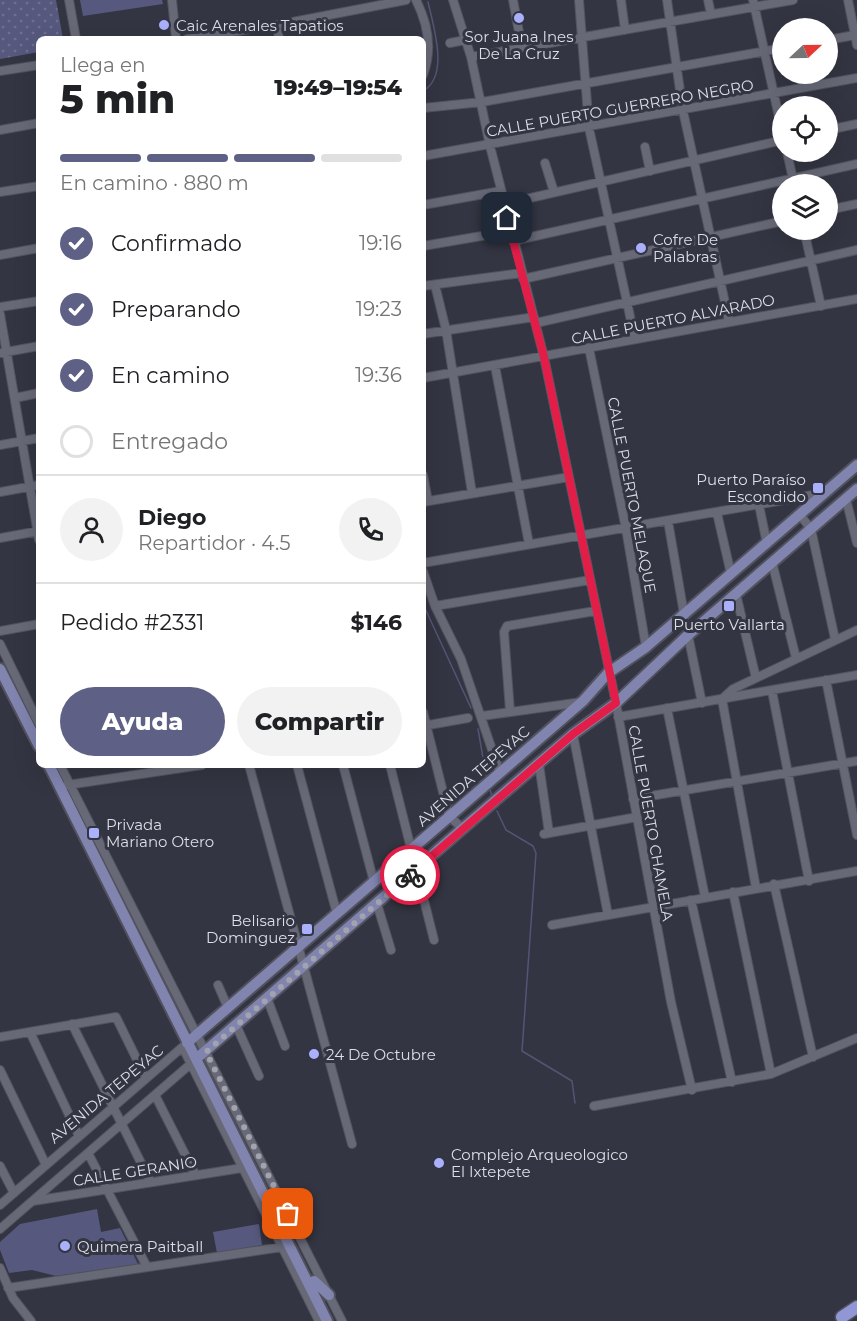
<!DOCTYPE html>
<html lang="es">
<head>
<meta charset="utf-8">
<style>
	body { margin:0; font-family:Montserrat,sans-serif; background:#f2f2f2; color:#202124; height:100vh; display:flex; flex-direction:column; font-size:22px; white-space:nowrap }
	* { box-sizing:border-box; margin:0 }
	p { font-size:20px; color:#757577 }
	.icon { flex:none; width:33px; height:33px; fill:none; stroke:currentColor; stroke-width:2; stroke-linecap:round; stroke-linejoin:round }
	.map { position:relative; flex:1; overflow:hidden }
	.side { position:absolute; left:36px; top:36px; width:390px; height:732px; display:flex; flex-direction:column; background:#fff; border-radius:9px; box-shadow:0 6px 24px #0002 }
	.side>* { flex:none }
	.needle { width:39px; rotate:68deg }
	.buttons { position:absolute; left:772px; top:18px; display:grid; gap:12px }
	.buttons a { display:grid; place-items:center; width:66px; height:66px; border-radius:50%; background:#fff; box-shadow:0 6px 24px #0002; font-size:30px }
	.pin { position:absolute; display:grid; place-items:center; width:51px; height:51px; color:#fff; margin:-26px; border-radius:12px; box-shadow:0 3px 9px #0006 }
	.courier { position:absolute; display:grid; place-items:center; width:60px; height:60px; margin:-30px; border:4px solid #e11d48; border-radius:50%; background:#fff; color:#222; box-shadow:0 2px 8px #0007 }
	.overview em { font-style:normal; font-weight:800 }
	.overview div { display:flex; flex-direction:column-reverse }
	.overview { display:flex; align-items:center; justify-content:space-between; height:102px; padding:0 24px }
	h1 { font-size:39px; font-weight:800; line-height:45px }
	.bar { display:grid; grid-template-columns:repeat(4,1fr); gap:9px 6px; align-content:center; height:72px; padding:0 24px }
	.bar i { height:8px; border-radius:4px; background:#e0e0e0 }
	.bar .on { background:#5e6185 }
	.bar p { grid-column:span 4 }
	.line { display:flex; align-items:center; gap:15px; padding:0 24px; border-top:2px solid #e0e0e0 }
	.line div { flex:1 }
	.round { display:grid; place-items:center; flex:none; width:63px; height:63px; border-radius:32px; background:#f2f2f2 }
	ol { padding:0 24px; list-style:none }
	li { display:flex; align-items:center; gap:18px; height:66px }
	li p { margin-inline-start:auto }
	li .icon { padding:6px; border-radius:50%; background:#5e6185; color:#fff; stroke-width:4 }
	li:last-child { color:#757577 }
	li i { width:33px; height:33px; border:3px solid #e0e0e0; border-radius:50% }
	.action { display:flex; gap:12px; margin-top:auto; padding:12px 24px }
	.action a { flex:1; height:69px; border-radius:36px; background:#5e6185; color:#fff; font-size:24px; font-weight:800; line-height:69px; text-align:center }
	.action a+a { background:#f2f2f2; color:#202124 }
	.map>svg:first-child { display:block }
	.grass { fill:url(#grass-dots) }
	.pitch { fill:#56597d }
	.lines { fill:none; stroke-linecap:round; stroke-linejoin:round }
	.stream { stroke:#555476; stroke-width:1.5 }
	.minor-casing { stroke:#51525d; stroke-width:10 }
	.major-casing { stroke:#51525d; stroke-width:14 }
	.highway-casing { stroke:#51525d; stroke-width:15 }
	.minor { stroke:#676977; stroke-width:8 }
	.major { stroke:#8084af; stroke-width:10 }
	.highway { stroke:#9196d5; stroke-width:12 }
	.done { stroke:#a2a3ad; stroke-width:6; stroke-dasharray:0 10.8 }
	.route { stroke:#e11d48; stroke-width:8 }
	.poi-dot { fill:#aab0fb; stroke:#333542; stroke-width:2 }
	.labels { text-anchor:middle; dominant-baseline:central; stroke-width:6; stroke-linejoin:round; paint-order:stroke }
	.poi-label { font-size:15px; fill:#dddee7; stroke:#333542; text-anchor:start }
	.street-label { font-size:15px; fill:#dddee7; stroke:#333542 }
</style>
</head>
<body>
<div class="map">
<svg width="857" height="1321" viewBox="0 0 857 1321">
	<defs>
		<pattern id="grass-dots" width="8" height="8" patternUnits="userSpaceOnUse" patternTransform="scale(1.5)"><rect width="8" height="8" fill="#56597d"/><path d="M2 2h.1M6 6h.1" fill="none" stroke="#6e708f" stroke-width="1.8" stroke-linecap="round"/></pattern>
	</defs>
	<rect width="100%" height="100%" fill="#333542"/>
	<path class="grass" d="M0,0H56L63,39H39V52L0,59Z"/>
	<path class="pitch" d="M80,0H162L163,4L83,16Z
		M97,1209L101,1232L120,1228L138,1264L56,1276L32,1270L9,1273L0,1250V1242L20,1224Z
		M259,1224L262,1245L217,1253L213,1232Z"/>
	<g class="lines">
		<path class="stream" d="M423,91C450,76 433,25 428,2
			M423,604L471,708
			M478,729L486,775
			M490,789L492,797
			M497,811L506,830L533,846L536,853L522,1051L572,1081L575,1103"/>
		<g class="minor-casing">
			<path id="minor" d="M69,0L76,39
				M172,0L176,39
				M416,0C428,24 433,49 423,75
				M453,0L471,57L490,146L544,357L616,703L671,1002L692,1090
				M513,0L522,48
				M579,0L589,128L635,339
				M621,0L625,30
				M667,0L683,111L729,321
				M708,0L711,14
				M753,0L783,135
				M848,0L857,45
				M277,25L279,39
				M187,39L277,25L406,0
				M828,40L855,35
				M450,43L465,40
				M471,57L793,0
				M0,71L39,65
				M423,108L482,102L783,48
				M0,130L39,123
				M828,130L857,124
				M645,147L650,171
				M787,152L794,184
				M423,156L857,78
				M545,163L554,192
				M0,192L39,186
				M504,204L783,140
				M423,205L501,191
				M828,210L857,204
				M804,230L821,306
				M513,241L857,164
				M423,246L511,231
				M0,255L39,248
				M523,279L783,221
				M435,285L446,330L472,493
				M423,286L522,273
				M0,307L39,301
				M0,314L39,540
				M536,323L857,250
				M423,334L534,317
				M589,348L626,529L646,647
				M0,353L39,346
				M495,366L529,544
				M423,378L857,299
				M15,398L39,393
				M0,445L39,438
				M423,475L428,501
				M0,492L39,485
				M846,499L857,543
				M423,502L569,477
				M759,505L767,544
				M717,513L731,574
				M800,515L811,529L835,639
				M668,521L684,614
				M0,538L39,531
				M772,562L796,658
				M423,563L824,493
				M423,571L435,606L461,659L500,773
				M736,594L756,678
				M435,606L590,580
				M0,631L39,624
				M688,635L702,703
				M0,644L39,724
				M826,680L857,835
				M772,691L809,881
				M667,708L705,897
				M510,711L504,632L507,626L595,611
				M423,712L449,816L463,829
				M482,716L582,702
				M618,717L857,675
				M423,726L468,718
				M573,734L608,915
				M539,764L549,833
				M60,765L342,1321
				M249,765L352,1144
				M297,765L337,914
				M343,765L374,882
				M390,765L434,940
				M67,785L202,765
				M633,799L857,761
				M544,834L637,817
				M774,884L813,1057
				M756,888L722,699L733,689L857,630
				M733,892L771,1074
				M691,900L732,1082
				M377,904L391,950
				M552,925L857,871
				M218,985L228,1008
				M267,998L285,1046
				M72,1024L150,1181
				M236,1025L259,1076
				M30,1032L79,1136
				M0,1037L116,1017L146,1078
				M183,1048L319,1321
				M0,1070L46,1165
				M155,1095L195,1174
				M594,1106L771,1074L857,1038
				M88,1153L146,1265
				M0,1166L14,1193
				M33,1201L242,1168
				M0,1205L186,1044
				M0,1229L194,1061
				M0,1268L13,1298L31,1321
				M8,1288L282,1247"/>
		</g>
		<g class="major-casing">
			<path id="major" d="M0,669L39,746
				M49,765L327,1321
				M187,1043L583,701L608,673L646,647L857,465
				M196,1059L498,798L573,734L616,703L687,636L857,489
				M314,1281L329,1295"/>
		</g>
		<g class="highway-casing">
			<path id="highway" d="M842,1317L857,1307"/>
		</g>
		<use href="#minor" class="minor"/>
		<use href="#major" class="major"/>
		<use href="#highway" class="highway"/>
	</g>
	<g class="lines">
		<path class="done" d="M288,1214L206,1052L410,875"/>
		<path class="route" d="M410,875L573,734L616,703L544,357L507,218"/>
	</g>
	<g class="poi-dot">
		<circle cx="519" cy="18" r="6"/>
		<circle cx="164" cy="25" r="6"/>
		<circle cx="641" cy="248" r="6"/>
		<rect x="812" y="482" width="12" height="12" rx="3"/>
		<rect x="723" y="600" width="12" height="12" rx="3"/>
		<rect x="88" y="827" width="12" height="12" rx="3"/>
		<rect x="301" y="923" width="12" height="12" rx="3"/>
		<circle cx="314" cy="1054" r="6"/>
		<circle cx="439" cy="1163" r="6"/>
		<circle cx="65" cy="1246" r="6"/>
	</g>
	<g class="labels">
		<g class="poi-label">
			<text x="176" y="25">Caic Arenales Tapatios</text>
			<text x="519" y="36" text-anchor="middle">Sor Juana Ines<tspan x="519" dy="17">De La Cruz</tspan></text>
			<text x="653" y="239">Cofre De<tspan x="653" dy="17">Palabras</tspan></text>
			<text x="806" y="479" text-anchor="end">Puerto Paraíso<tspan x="806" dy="17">Escondido</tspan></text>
			<text x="729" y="624" text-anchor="middle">Puerto Vallarta</text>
			<text x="106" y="824">Privada<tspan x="106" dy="17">Mariano Otero</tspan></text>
			<text x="295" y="920" text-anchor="end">Belisario<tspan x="295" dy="17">Dominguez</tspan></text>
			<text x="326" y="1054">24 De Octubre</text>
			<text x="451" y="1154">Complejo Arqueologico<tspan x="451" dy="17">El Ixtepete</tspan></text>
			<text x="77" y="1246">Quimera Paitball</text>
		</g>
		<g class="street-label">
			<text transform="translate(620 108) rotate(-10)">CALLE PUERTO GUERRERO NEGRO</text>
			<text transform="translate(673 319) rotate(-11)">CALLE PUERTO ALVARADO</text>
			<text transform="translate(632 495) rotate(79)">CALLE PUERTO MELAQUE</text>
			<text transform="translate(473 776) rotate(-41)">AVENIDA TEPEYAC</text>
			<text transform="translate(651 823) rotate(80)">CALLE PUERTO CHAMELA</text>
			<text transform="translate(106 1094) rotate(-40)">AVENIDA TEPEYAC</text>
			<text transform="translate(135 1171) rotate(-9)">CALLE GERANIO</text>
		</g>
	</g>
</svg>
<div class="buttons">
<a><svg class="needle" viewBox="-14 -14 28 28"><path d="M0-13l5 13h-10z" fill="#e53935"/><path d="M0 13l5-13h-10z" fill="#757577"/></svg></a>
<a><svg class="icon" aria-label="locate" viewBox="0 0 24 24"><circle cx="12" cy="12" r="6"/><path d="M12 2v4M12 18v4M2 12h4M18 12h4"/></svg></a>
<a><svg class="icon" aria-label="layers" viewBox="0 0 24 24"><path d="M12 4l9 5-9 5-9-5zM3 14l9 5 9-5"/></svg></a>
</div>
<div class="pin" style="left:288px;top:1214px;background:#ea580c"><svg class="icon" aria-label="bag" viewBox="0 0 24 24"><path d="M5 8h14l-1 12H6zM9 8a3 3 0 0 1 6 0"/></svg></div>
<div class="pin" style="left:507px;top:218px;background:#1f2937"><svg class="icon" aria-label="home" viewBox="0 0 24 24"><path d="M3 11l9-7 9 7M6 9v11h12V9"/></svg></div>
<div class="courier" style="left:410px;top:875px"><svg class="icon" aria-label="bike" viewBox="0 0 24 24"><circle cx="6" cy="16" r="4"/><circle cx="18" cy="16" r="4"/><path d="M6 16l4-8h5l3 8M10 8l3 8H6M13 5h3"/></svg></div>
<section class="side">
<div class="overview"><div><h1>5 min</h1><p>Llega en</p></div><em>19:49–19:54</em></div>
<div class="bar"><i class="on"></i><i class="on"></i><i class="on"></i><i></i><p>En camino · 880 m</p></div>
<ol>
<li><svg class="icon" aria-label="check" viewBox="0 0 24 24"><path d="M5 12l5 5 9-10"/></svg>Confirmado<p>19:16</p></li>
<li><svg class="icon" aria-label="check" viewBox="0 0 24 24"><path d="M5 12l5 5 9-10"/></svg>Preparando<p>19:23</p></li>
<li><svg class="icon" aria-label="check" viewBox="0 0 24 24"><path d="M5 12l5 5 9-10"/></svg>En camino<p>19:36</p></li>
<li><i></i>Entregado</li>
</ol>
<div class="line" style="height:108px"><a class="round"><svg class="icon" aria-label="person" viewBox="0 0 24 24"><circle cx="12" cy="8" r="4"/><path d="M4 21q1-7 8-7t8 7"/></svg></a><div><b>Diego</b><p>Repartidor · 4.5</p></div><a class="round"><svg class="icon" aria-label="phone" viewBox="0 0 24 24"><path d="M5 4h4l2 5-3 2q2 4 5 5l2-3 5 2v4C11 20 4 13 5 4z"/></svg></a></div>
<div class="line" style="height:78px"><div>Pedido #2331</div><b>$146</b></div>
<div class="action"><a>Ayuda</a><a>Compartir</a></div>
</section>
</div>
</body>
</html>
